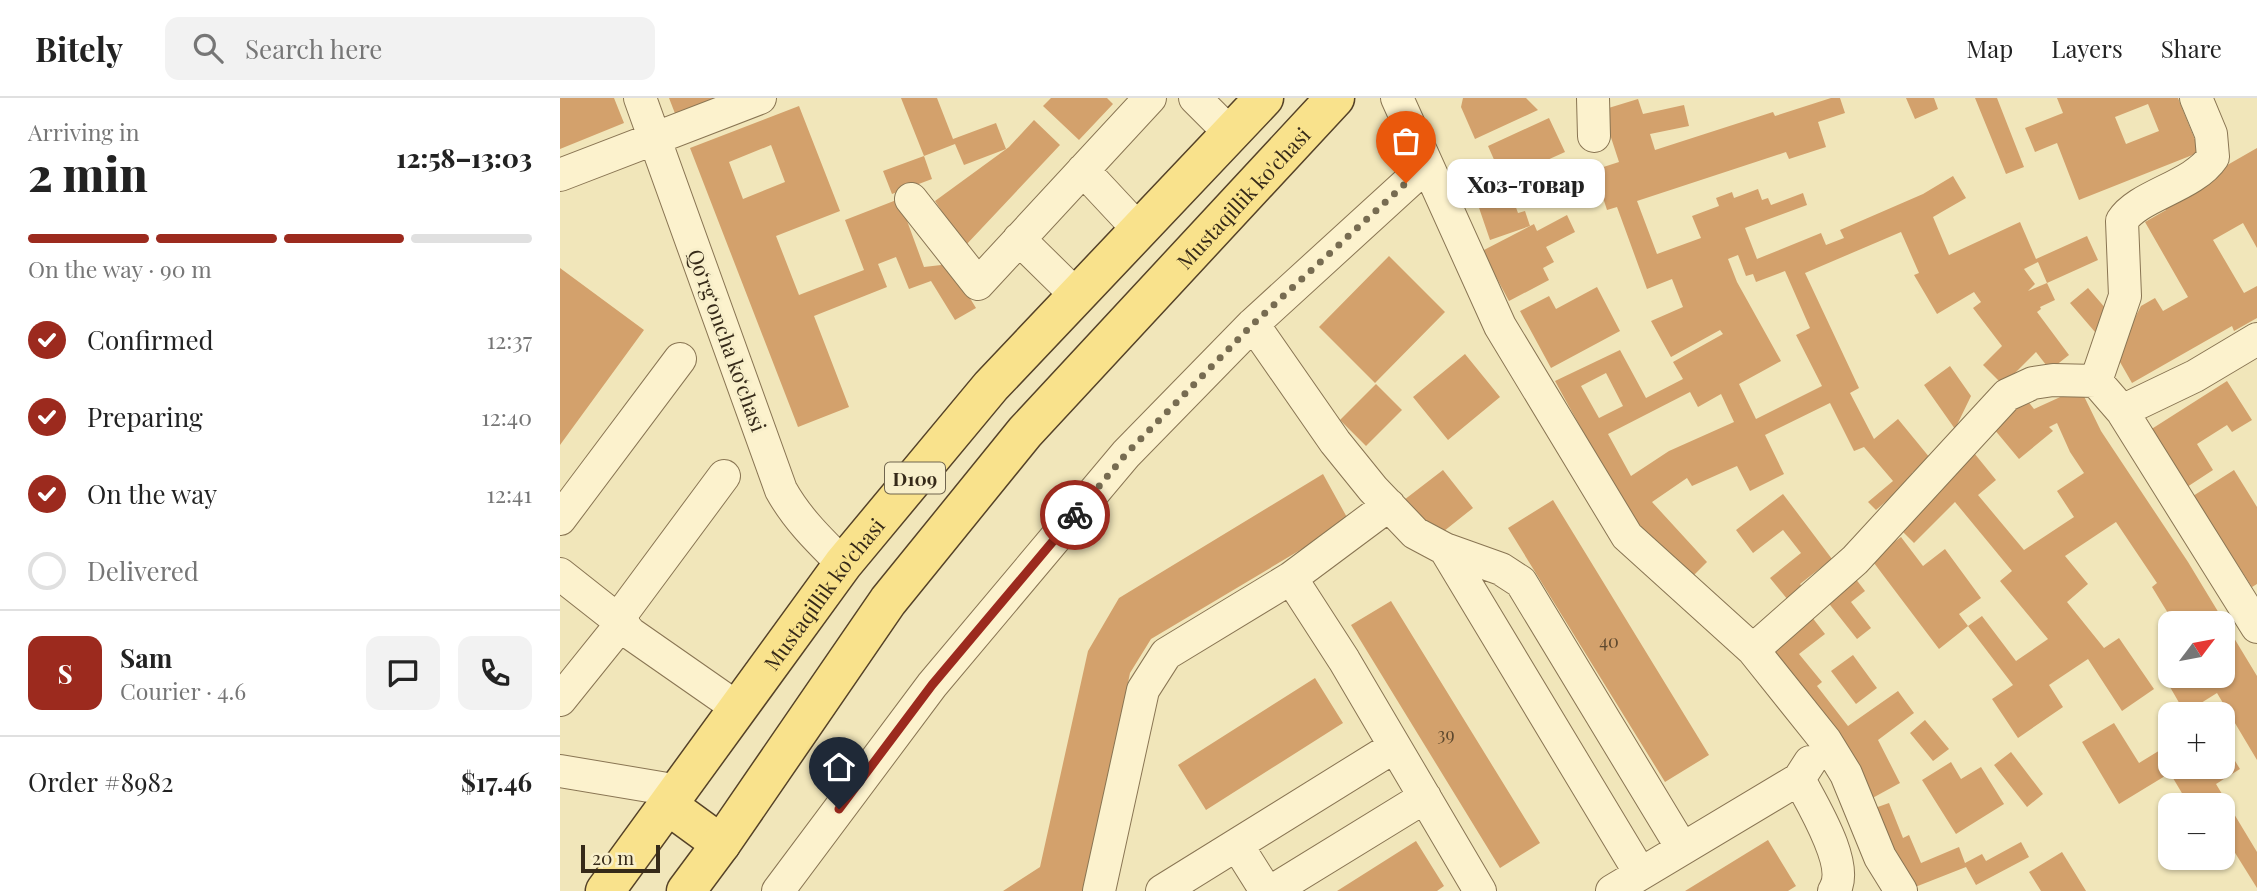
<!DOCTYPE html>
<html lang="en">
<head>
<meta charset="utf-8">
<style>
	body { margin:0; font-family:"Playfair Display",serif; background:#f2f2f2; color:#222; height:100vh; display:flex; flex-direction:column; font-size:26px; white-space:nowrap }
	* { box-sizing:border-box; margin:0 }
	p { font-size:23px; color:#767676 }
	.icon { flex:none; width:38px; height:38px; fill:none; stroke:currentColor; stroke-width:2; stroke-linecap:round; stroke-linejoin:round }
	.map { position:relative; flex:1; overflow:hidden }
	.sheet { display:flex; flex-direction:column; background:#fff; width:560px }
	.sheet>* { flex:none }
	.needle { width:46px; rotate:58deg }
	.controls { position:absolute; left:1598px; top:513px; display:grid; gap:14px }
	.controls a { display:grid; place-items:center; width:77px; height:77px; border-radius:14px; background:#fff; box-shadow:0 2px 5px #0004; font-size:35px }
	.scale { position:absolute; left:21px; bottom:18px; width:79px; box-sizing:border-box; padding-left:7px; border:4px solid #362a19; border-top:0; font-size:19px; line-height:24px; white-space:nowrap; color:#362a19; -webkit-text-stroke:5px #f8efca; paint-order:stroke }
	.pin { position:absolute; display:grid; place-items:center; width:60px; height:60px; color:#fff; margin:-72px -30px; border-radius:50% 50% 50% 0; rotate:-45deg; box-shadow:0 0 7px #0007 }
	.pin .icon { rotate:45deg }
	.courier { position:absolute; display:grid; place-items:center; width:70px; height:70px; margin:-35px; border:5px solid #9c2a1e; border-radius:50%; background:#fff; color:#222; box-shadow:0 2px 9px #0007 }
	.bubble { position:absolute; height:49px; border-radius:14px; background:#fff; box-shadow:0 2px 5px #0004; font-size:23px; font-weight:800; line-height:49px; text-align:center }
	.overview em { font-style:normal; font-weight:800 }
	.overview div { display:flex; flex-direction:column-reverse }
	.overview { display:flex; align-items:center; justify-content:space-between; height:119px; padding:0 28px }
	h1 { font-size:46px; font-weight:800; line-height:52px }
	.bar { display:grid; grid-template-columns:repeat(4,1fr); gap:10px 7px; align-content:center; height:84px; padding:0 28px }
	.bar i { height:9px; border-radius:5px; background:#e0e0e0 }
	.bar .active { background:#9c2a1e }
	.bar p { grid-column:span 4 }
	.line { display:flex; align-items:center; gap:18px; padding:0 28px; border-top:2px solid #e0e0e0 }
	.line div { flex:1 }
	.round { display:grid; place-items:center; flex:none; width:74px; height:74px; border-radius:14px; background:#f2f2f2 }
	ol { padding:0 28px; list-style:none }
	li { display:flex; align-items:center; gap:21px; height:77px }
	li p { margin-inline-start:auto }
	li .icon { padding:7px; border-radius:50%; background:#9c2a1e; color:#fff; stroke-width:4 }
	li:last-child { color:#767676 }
	li i { width:38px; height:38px; border:4px solid #e0e0e0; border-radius:50% }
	header { display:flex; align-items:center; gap:42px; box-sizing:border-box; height:98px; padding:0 35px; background:#fff; border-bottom:2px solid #e0e0e0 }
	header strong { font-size:33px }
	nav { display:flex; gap:38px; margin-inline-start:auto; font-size:24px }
	.search { width:490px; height:63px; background:#f2f2f2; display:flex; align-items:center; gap:18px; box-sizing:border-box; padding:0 24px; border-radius:14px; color:#767676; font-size:26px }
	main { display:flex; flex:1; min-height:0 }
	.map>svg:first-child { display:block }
	.building { fill:#d3a16c; fill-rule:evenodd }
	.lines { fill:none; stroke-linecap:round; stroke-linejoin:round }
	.minor-casing { stroke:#897553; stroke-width:34 }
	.major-casing { stroke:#554228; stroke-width:41 }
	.minor { stroke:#fcf2cd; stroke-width:32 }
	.major { stroke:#f9e28c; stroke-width:38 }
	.done { stroke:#776c51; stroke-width:7; stroke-dasharray:0 12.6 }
	.route { stroke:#9c2a1e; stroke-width:9 }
	.labels { text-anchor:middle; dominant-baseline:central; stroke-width:6; stroke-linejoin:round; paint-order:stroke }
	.number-label { font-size:18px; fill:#5d482e }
	.shield { fill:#f8efca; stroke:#70654e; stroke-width:2 }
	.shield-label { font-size:19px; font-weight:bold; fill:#362a19 }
	.street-label { font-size:21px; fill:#362a19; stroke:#f8efca }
</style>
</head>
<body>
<header>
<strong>Bitely</strong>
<div class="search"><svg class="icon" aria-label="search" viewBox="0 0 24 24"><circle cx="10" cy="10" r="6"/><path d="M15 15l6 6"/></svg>Search here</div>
<nav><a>Map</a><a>Layers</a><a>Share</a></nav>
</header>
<main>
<section class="sheet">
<div class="overview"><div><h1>2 min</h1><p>Arriving in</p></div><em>12:58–13:03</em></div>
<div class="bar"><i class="active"></i><i class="active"></i><i class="active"></i><i></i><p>On the way · 90 m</p></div>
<ol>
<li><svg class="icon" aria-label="check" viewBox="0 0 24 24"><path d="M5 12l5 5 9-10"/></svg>Confirmed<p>12:37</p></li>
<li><svg class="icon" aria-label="check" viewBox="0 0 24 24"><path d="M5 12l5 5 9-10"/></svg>Preparing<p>12:40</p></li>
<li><svg class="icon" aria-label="check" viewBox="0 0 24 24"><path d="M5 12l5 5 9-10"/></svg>On the way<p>12:41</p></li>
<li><i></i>Delivered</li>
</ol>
<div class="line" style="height:126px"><b class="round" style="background:#9c2a1e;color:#fff">S</b><div><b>Sam</b><p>Courier · 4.6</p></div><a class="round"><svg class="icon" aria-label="chat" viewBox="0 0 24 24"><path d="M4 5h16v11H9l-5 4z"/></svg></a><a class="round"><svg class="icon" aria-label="phone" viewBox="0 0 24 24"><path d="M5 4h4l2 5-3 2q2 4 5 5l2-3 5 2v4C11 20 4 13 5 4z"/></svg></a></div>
<div class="line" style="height:91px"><div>Order #8982</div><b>$17.46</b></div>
</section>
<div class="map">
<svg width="1697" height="793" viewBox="0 0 1697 793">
	<rect width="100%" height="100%" fill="#f1e6ba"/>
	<path class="building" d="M0,0H54L64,25L0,51Z
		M109,0H163L116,18Z
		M341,0H377L393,41L436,25L446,51L404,67L395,46L364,58Z
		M491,0H547L553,6L519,42L483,8Z
		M903,0H966L978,12L915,41L901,9Z
		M1271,0H1280L1285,15L1258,24L1266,49L1229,61L1226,54L1077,103L1097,156L1141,140L1132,118L1159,108L1156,100L1172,94L1174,100L1198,91L1202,102L1208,100L1211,107L1243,95L1247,107L1185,130L1197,161L1261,135L1266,147L1284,140L1280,132L1363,96L1393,78L1406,100L1373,119L1389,157L1460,124L1476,161L1527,138L1538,162L1487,185L1478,164L1464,171L1475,186L1468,193L1487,185L1495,202L1480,209L1481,211L1477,214L1509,257L1490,272L1476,254L1443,287L1423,267L1442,248L1413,210L1421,204L1414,194L1377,216L1354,177L1359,175L1341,134L1245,175L1299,290L1290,295L1314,341L1338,321L1370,360L1352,375L1355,379L1316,412L1308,404L1333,383L1304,349L1294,353L1270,305L1205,337L1224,376L1190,393L1177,368L1132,388L1127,380L1092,404L1147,464L1130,481L1078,426L1054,390L995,283L1060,252L1086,300L1123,281L1113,264L1163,236L1160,232L1111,259L1091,223L1123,209L1112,181L1087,191L1057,109L1047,112L1034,72L1059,64L1042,12L1078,1L1083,16L1124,7L1129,28L1090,36L1095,52L1213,14L1215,18ZM1178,157L1186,178L1193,176L1196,184L1225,173L1250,230L1236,237L1262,288L1196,321L1179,286L1221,263L1177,184L1168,161ZM1046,275L1063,308L1039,320L1021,288ZM1130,294L1138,309L1161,296L1174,324L1109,353L1071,378L1048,336Z
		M1346,0H1374L1378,11L1355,21Z
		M1415,0H1437L1464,69L1446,76Z
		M1497,0H1618L1640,54L1519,102L1497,45L1475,54L1465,30L1503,15ZM1588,6L1599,33L1566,46L1555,19Z
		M239,8L280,113L216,138L239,197L304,172L285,122L339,101L364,169L381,167L387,163L416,210L395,222L371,183L349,191L336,159L318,166L327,189L254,218L289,309L238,329L130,50ZM211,47L225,84L183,101L169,64Z
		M989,20L1005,54L943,82L928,48Z
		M474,22L500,47L405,148L375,103L449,49Z
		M1697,50V150L1683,125L1653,142L1684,195L1697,188V220L1674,233L1672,228L1572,285L1556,257L1581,208L1595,200L1603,213L1628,199L1585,124L1606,112L1601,105Z
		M364,58L372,81L332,96L323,73Z
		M950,93L958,115L965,113L970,128L930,142L917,104Z
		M1007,117L1015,134L986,149L994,164L983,170L989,182L949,203L922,153L974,126L977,133Z
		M829,158L885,214L815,285L759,229Z
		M0,170L84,232L0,347Z
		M1037,189L1060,233L991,270L960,213L989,198L996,211Z
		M1528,190L1553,219L1535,234L1510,205Z
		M905,256L940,299L888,342L853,299Z
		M1390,268L1411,298L1395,331L1364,287Z
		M1667,283L1692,322L1672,334L1667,327L1637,346L1653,372L1627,389L1590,332Z
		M816,286L842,312L806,348L780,322Z
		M1520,290L1541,333L1628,464L1697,578V662L1657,595L1625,615L1610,589L1629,578H1662V525H1614L1592,489L1597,485L1556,424L1505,458L1528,486L1507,504L1544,550L1559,540L1594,591L1562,613L1528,561L1489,587L1503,609L1458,640L1432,601L1453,587L1408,528L1422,518L1456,563L1488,541L1440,483L1452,473L1395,404L1354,445L1337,428L1410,350L1436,382L1418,397L1464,452L1514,419L1497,393L1524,375L1510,354L1497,325L1489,329L1493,333L1459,361L1429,325L1463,297L1474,311Z
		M883,372L913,410L874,441L844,402Z
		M1674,372L1697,409V486L1692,489L1633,398Z
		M763,376L789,423L591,541L570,575L527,786L524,793H443L480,769L528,553L559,500Z
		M1223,396L1272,461L1240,486L1243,490L1228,502L1210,480L1241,455L1223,432L1193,455L1176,432Z
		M993,402L1149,657L1105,684L948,430Z
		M1341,439L1363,468L1385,451L1421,500L1399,516L1408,528L1379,551L1311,461Z
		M1295,480L1305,493L1291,504L1311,530L1297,541L1267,503Z
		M831,503L980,745L940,770L791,527Z
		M1248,514L1265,536L1239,556L1262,584L1257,588L1288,628L1338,593L1354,615L1318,642L1340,685L1307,703L1202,550Z
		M1293,557L1317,590L1296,606L1271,573Z
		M755,580L783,625L646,712L618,667Z
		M1365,622L1389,651L1373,663L1350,635Z
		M1554,625L1579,665L1610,646V668H1662V642L1680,671L1656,686L1697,754V790L1662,734V707H1629L1610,675L1559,706L1522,644Z
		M1451,654L1483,696L1467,709L1434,667Z
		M1391,664L1401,681L1421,669L1444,706L1396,736L1362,682Z
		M1329,705L1343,740L1349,737L1361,765L1399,749L1405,765L1422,756L1426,763L1461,744L1469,759L1416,787L1406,769L1345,793L1312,711Z
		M1208,742L1236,788L1228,793H1125Z
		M856,743L884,788L877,793H777Z
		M1502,754L1526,793H1481L1469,774Z"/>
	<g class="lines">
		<g class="minor-casing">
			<path id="minor" d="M80,0L221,392C237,421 260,443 283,466
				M635,0L671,36
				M837,0L940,228L1067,438L1193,552L1265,642L1286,676L1320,759L1341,793
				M1033,0L1034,38
				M523,72L579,132
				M0,77L200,0
				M351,101L418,186L590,0
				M459,141L517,198
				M693,226L775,344L813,391L855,435L885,451L941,471L961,484L1122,750
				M1536,283L1565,198L1562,123C1578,97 1633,89 1653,59L1651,36L1636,0
				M1562,313L1635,278L1697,241
				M164,378L64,513L62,525L70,535L179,611
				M829,407L731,480L784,562L920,793
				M0,421L120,261
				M885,451L1080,775
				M0,476L62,525L0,602
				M1193,552L1295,462L1447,297L1473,285L1493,282L1536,283L1562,313L1697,529
				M1250,664L1239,681C1252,706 1291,768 1274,793
				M0,673L119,693
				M677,747L706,793
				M218,793L372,587L566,356L693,226L866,68
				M539,793L583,592L606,556L731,480
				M602,793L834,649
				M712,793L865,699
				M1052,793L1239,681"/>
		</g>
		<g class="major-casing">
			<g id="major">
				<path d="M109,708L161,746"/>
				<path id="s1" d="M45,793L283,466L431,288L704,0"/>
				<path id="s2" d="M126,793L161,746L328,503L465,334L775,0"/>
			</g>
		</g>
		<use href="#minor" class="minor"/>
		<use href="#major" class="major"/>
	</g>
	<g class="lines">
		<path class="done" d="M515,417L566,356L693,226L846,85"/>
		<path class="route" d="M279,711L372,587L515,417"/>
	</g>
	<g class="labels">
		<g class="number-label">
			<text x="1049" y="543">40</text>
			<text x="886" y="636">39</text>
		</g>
		<rect class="shield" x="325" y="364.5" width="60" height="31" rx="5"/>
		<g class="shield-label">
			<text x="355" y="380">D109</text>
		</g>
		<g class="street-label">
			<text stroke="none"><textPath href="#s2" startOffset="891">Mustaqillik ko'chasi</textPath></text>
			<text transform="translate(168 242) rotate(70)">Qoʻrgʻoncha koʻchasi</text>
			<text stroke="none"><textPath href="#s1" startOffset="369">Mustaqillik ko'chasi</textPath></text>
		</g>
	</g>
</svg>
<div class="controls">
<a><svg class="needle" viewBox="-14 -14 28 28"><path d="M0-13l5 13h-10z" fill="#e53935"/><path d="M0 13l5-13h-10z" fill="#767676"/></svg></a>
<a>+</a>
<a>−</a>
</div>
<div class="scale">20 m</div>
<div class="pin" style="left:846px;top:85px;background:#ea580c"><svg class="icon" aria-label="bag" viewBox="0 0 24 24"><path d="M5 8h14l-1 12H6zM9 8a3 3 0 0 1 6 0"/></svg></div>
<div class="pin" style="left:279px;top:711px;background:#1f2937"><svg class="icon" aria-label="home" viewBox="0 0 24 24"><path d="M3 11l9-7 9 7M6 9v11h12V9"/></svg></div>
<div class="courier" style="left:515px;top:417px"><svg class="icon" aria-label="bike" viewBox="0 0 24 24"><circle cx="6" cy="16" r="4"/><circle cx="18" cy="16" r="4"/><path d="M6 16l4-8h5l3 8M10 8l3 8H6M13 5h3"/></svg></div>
<div class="bubble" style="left:887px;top:61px;width:158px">Хоз-товар</div>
</div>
</main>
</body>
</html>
